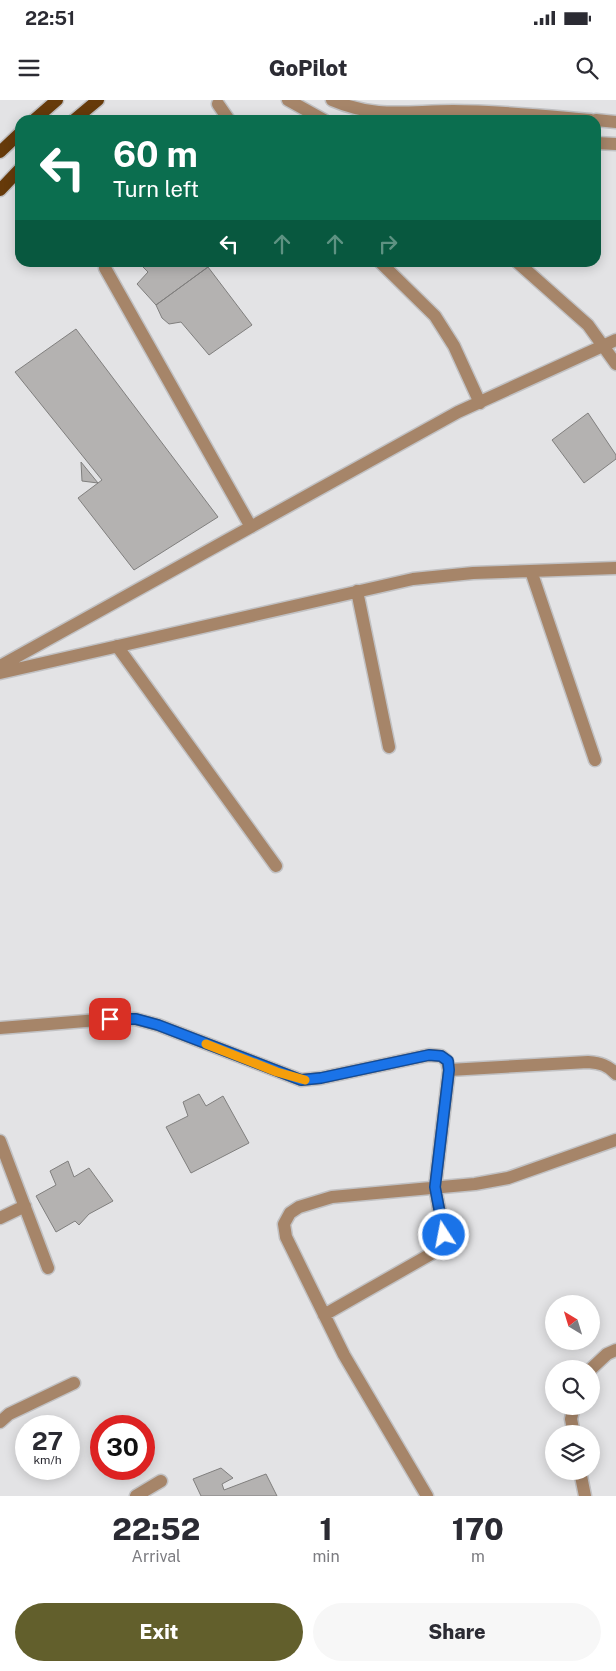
<!DOCTYPE html>
<style>
body{margin:0;font-family:"Public Sans",sans-serif;background:#f7f7f7;color:#2b2b33;height:100vh;display:flex;flex-direction:column;font-size:19px;white-space:nowrap}
*{box-sizing:border-box;margin:0}
p{font-size:16px;color:#7c7c81}
.icon{flex:none;width:28px;height:28px;fill:none;stroke:currentColor;stroke-width:2;stroke-linecap:round;stroke-linejoin:round}
.map{position:relative;height:1396px;overflow:hidden}
.drawer{display:flex;flex-direction:column;background:#fff;flex:1}
.drawer>*{flex:none}
.top-card{position:absolute;left:15px;top:15px;width:586px;height:152px;border-radius:15px;box-shadow:0 2px 12px #0003;background:#0b6e4f;color:#fff;overflow:hidden}
.needle{width:32px;rotate:322deg}
.controls{position:absolute;left:545px;top:1195px;display:grid;gap:10px}
.controls a{display:grid;place-items:center;width:55px;height:55px;border-radius:50%;background:#fff;box-shadow:0 2px 12px #0003;font-size:25px}
.speed{position:absolute;left:15px;top:1315px;display:flex;gap:10px;font-size:25px;font-weight:700;text-align:center}
.speed>*{display:grid;place-content:center;width:65px;height:65px;border-radius:50%;background:#fff;box-shadow:0 2px 12px #0003;line-height:1}
.speed small{font-size:12px;font-weight:400}
.speed .limit{border:8px solid #d22;background:#fff;color:#111}
.pin{position:absolute;display:grid;place-items:center;width:42px;height:42px;color:#fff;margin:-21px;border-radius:10px;box-shadow:0 2px 8px #0006}
.me{position:absolute;width:55px;margin:-28px;rotate:349deg;stroke-linejoin:round;filter:drop-shadow(0 0 4px #0008)}
.turn{display:flex;align-items:center;gap:18px;height:105px;padding:0 15px;font-size:22px}
.turn .icon{width:65px;height:65px;stroke-width:2.5}
.turn b{display:block;font-size:35px;line-height:42px}
.lanes{display:flex;align-items:center;height:48px;padding:0 15px;background:#0003;justify-content:center;gap:25px;direction:ltr}
.lanes .off{opacity:.35}
.eta{display:flex;justify-content:space-evenly;align-items:center;height:85px;text-align:center}
.eta b{font-size:30px;font-weight:800;line-height:35px}
.primary-button{display:flex;gap:10px;margin-top:auto;padding:10px 15px}
.primary-button a{flex:1;height:58px;border-radius:30px;background:#625f2c;color:#fff;font-size:20px;font-weight:800;line-height:58px;text-align:center}
.primary-button a+a{background:#f7f7f7;color:#2b2b33}
.status{display:flex;justify-content:space-between;align-items:center;height:35px;padding:0 25px;background:#fff;direction:ltr}
.status svg{height:14px;fill:currentColor}
header{display:flex;justify-content:space-between;align-items:center;height:65px;padding:0 15px;background:#fff;font-size:22px;font-weight:800}
.map>svg:first-child{display:block}
.building{fill:#b4b2b1;stroke:#807f7e}
.lines{fill:none;stroke-linecap:round;stroke-linejoin:round}
.minor-casing{stroke:#c1c1c3;stroke-width:15}
.major-casing{stroke:#c1c1c3;stroke-width:15}
.minor{stroke:#a68569;stroke-width:12}
.major{stroke:#663a0a;stroke-width:12}
.route-casing{stroke:#114b97;stroke-width:12}
.route{stroke:#1a73e8;stroke-width:9}
.slow{stroke:#f59e0b;stroke-width:9}
</style>
<div class="status"><b>22:51</b><svg viewBox="0 0 49 12"><path d="M0 12V9h3v3zM5 12V6h3v6zM10 12V3h3v9zM15 12V0h3v12zM26 1h20v11H26zM47 4h2v5h-2z"/></svg></div>
<header><svg class="icon" aria-label="menu" viewBox="0 0 24 24"><path d="M4 6h16M4 12h16M4 18h16"/></svg>GoPilot<svg class="icon" aria-label="search" viewBox="0 0 24 24"><circle cx="10" cy="10" r="6"/><path d="M15 15l6 6"/></svg></header>
<div class="map">
<svg width="616" height="1396" viewBox="0 0 616 1396">
<rect width="100%" height="100%" fill="#e3e3e5"/>
<!-- building -->
<path class="building" d="M149,162H204L208,167L156,205L137,184L148,172L143,167Z
M208,167L252,225L209,255L181,222L169,224L162,218L156,205Z
M76,229L218,417L134,470L78,398L102,380L15,272Z
M588,313L616,355V359L584,383L552,340Z
M81,362L98,383L82,381Z
M199,994L206,1006L223,996L249,1043L191,1073L166,1027L188,1016L183,1002Z
M68,1061L74,1077L89,1068L113,1101L89,1114L79,1125L75,1121L56,1132L36,1096L56,1085L50,1071Z
M221,1368L233,1378L222,1384L224,1390L266,1374L277,1396H201L193,1379Z"/>
<g class="lines">
<!-- minor casing -->
<g class="minor-casing">
<path id="minor" d="M288,0L324,20
M332,0C376,19 408,11 453,11C499,11 545,16 591,20
M218,4L229,20
M596,20L616,22
M596,43L616,44
M380,162L435,216L454,246L480,303
M517,162L588,225L616,264
M105,168L251,427
M531,471L595,660
M357,491L389,647
M117,546L276,766
M0,566L458,312L616,240
M0,573L413,479L473,473L616,468
M0,928L110,919H135L158,925L301,980L321,978L429,955L441,956L447,961L449,970L435,1087L444,1135L440,1145L431,1154L324,1215
M449,970L588,962C600,963 608,965 616,974
M0,1041L48,1168
M0,1118L25,1106
M591,1269L607,1254L616,1250
M574,1306L571,1319L574,1334
M0,1322L9,1314L74,1283
M580,1371L585,1396
M136,1396L161,1381
M427,1396L344,1255L286,1137L284,1124L290,1113L299,1107L332,1097L475,1084L508,1078L616,1040"/>
</g>
<!-- major casing -->
<g class="major-casing">
<path id="major" d="M34,20L57,0
M74,20L98,0
M0,52L20,33
M0,90L20,69"/>
</g>
<!-- minor -->
<use href="#minor" class="minor"/>
<!-- major -->
<use href="#major" class="major"/>
</g>
<g class="lines">
<!-- route casing -->
<g class="route-casing">
<path id="route" d="M110,919H136L158,925L301,980L321,978L429,955L441,956L448,961L449,970L435,1087L444,1135"/>
</g>
<!-- route -->
<use href="#route" class="route"/>
<!-- slow -->
<path class="slow" d="M206,944L277,972L305,980"/>
</g>
</svg>
<div class="controls">
<a><svg class="needle" viewBox="-14 -14 28 28"><path d="M0-13l5 13h-10z" fill="#e53935"/><path d="M0 13l5-13h-10z" fill="#7c7c81"/></svg></a>
<a><svg class="icon" aria-label="search" viewBox="0 0 24 24"><circle cx="10" cy="10" r="6"/><path d="M15 15l6 6"/></svg></a>
<a><svg class="icon" aria-label="layers" viewBox="0 0 24 24"><path d="M12 4l9 5-9 5-9-5zM3 14l9 5 9-5"/></svg></a>
</div>
<div class="speed"><div>27<small>km/h</small></div><div class="limit">30</div></div>
<div class="pin" style="left:110px;top:919px;background:#d93025"><svg class="icon" aria-label="arrive" viewBox="0 0 24 24"><path d="M6 21V4h12l-3 4 3 4H6"/></svg></div>
<svg class="me" style="left:444px;top:1135px" viewBox="-20 -20 40 40"><circle r="17" fill="#1a73e8" stroke="#fff" stroke-width="3"/><path d="M0-11L8 9 0 5-8 9z" fill="#fff"/></svg>
<div class="top-card">
<div class="turn"><svg class="icon" aria-label="left" viewBox="0 0 24 24"><path d="M17 20v-9H6M10 6l-5 5 5 5"/></svg><div><b>60 m</b>Turn left</div></div>
<div class="lanes"><svg class="icon" aria-label="left" viewBox="0 0 24 24"><path d="M17 20v-9H6M10 6l-5 5 5 5"/></svg><svg class="icon off" aria-label="ahead" viewBox="0 0 24 24"><path d="M12 20V5M6 11l6-6 6 6"/></svg><svg class="icon off" aria-label="ahead" viewBox="0 0 24 24"><path d="M12 20V5M6 11l6-6 6 6"/></svg><svg class="icon off" aria-label="right" viewBox="0 0 24 24"><path d="M7 20v-9h11M14 6l5 5-5 5"/></svg></div>
</div>
</div>
<section class="drawer">
<div class="eta">
<div><b>22:52</b><p>Arrival</p></div>
<div><b>1</b><p>min</p></div>
<div><b>170</b><p>m</p></div>
</div>
<div class="primary-button"><a>Exit</a><a>Share</a></div>
</section>
